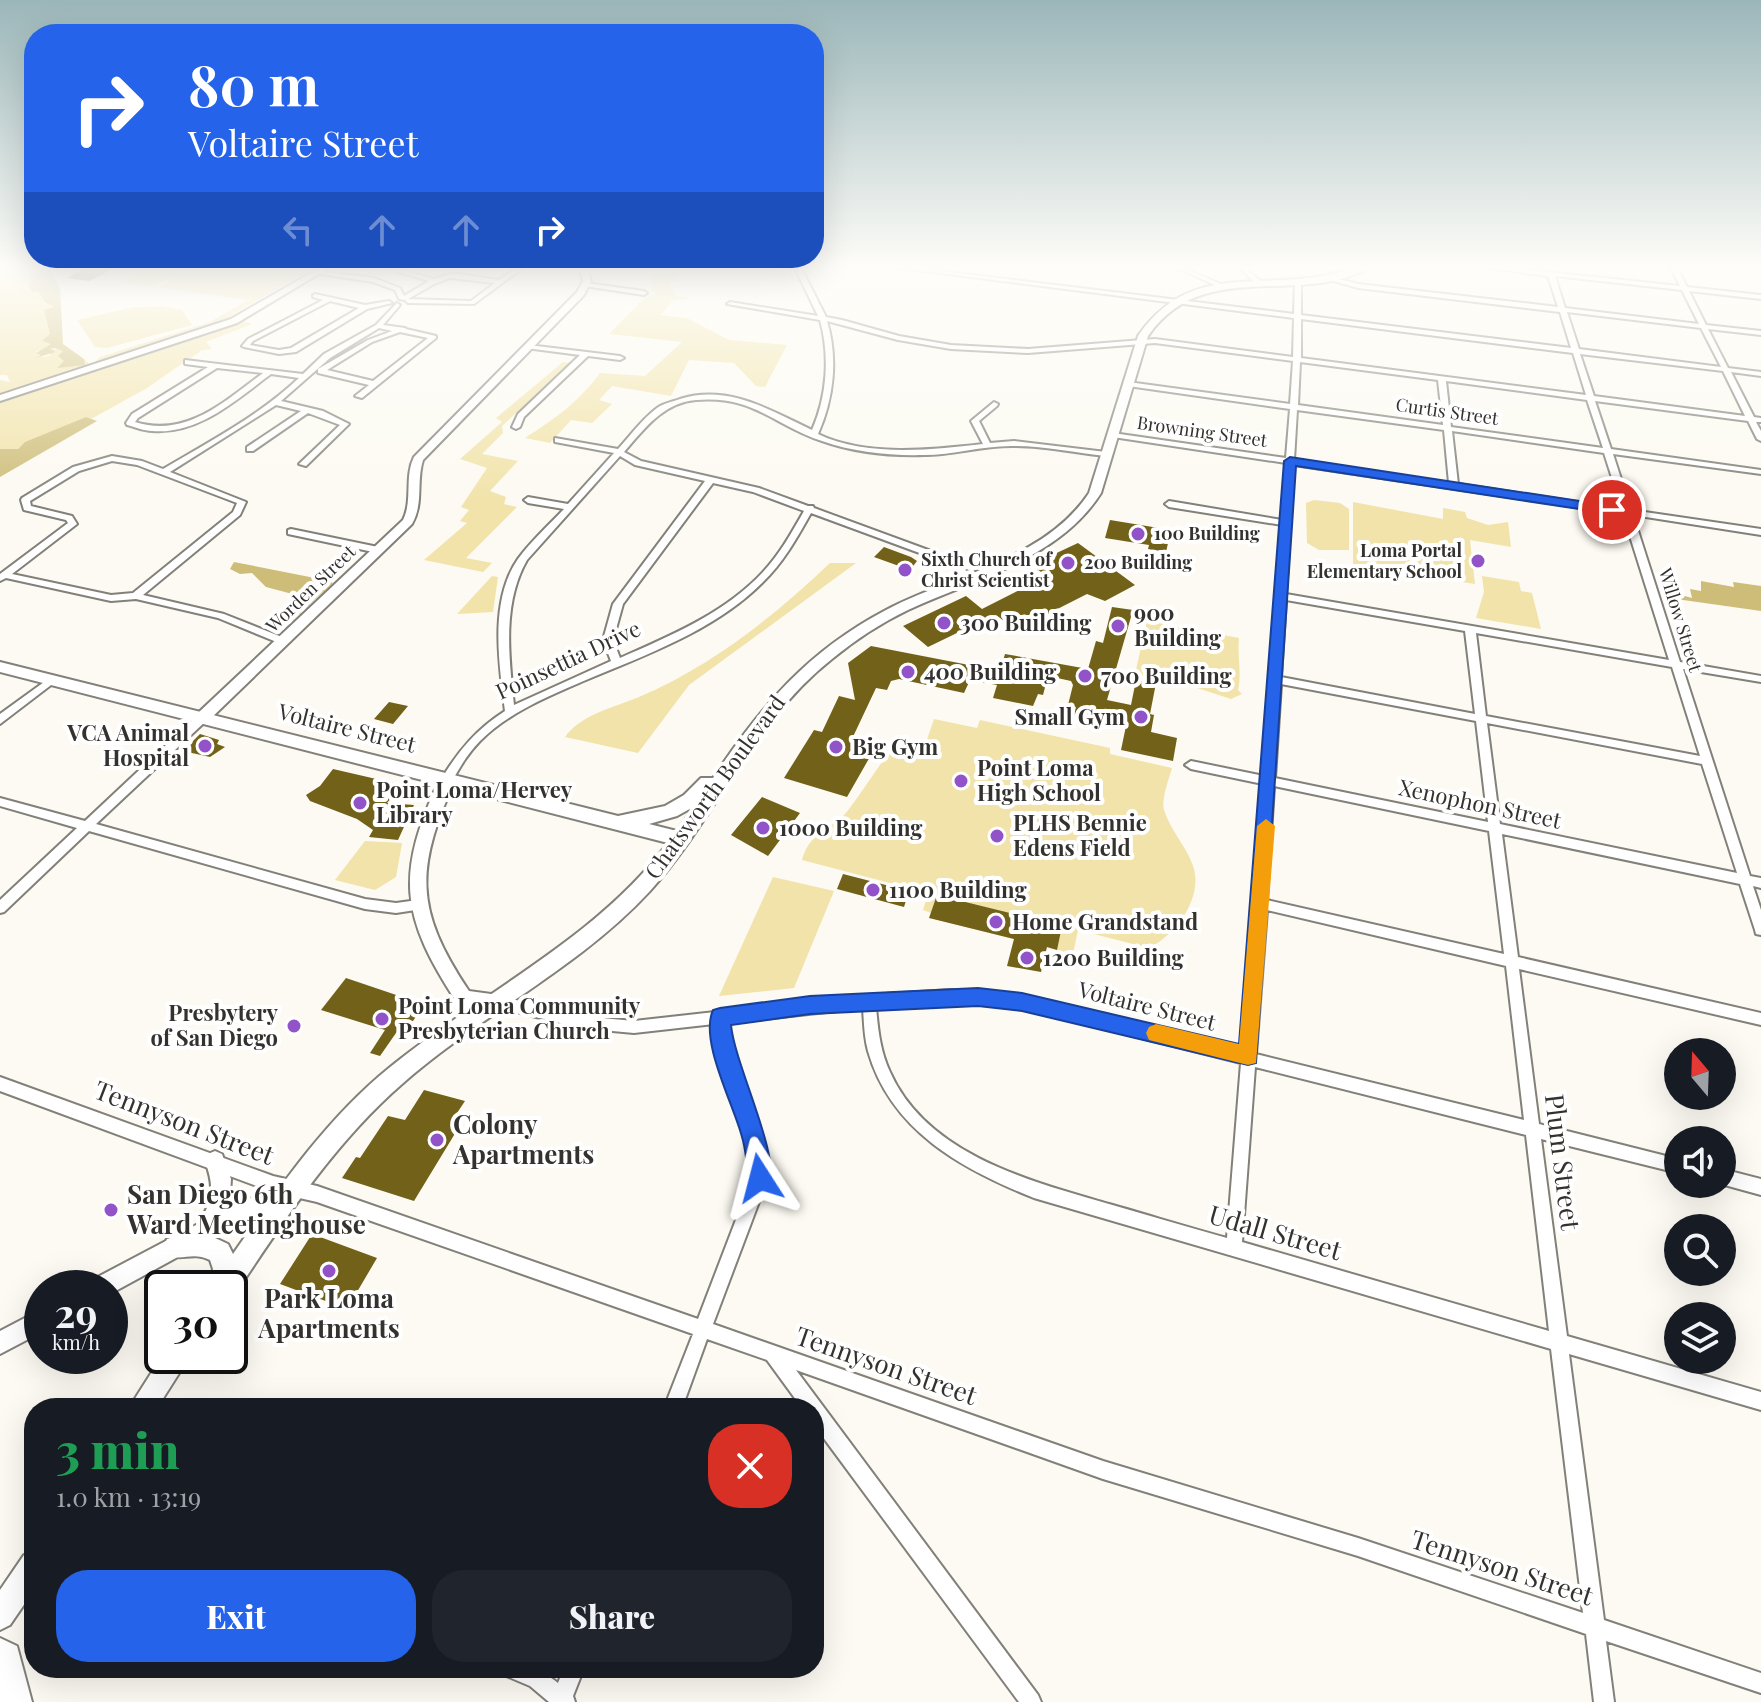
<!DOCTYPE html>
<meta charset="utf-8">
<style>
body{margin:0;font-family:"Playfair Display",serif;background:#20242c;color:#f1f3f6;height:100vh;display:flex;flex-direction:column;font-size:30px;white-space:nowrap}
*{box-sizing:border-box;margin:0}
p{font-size:26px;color:#9ea1a6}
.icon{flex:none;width:44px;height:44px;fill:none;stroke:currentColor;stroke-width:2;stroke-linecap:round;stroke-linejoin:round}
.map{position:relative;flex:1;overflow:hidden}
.panel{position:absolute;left:24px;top:1398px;width:800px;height:280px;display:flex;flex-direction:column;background:#171b24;border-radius:32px;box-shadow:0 8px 32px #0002}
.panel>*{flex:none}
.top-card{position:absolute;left:24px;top:24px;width:800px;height:244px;border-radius:32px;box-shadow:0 8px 32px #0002;background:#2563eb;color:#fff;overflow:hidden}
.needle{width:52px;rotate:341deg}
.fabs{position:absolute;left:1664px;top:1038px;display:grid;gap:16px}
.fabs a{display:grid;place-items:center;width:72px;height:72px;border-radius:50%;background:#171b24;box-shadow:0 8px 32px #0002;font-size:40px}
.speed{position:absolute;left:24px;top:1270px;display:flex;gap:16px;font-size:40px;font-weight:700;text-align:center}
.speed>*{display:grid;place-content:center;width:104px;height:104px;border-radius:50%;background:#171b24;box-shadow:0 8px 32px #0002;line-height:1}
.speed small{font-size:20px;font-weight:400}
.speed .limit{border:4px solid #111;border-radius:12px;background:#fff;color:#111}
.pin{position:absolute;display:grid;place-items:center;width:68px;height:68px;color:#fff;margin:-34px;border:4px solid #fff;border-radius:50%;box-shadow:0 2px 8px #0007}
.me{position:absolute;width:88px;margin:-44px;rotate:351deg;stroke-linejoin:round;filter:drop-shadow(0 0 6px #0008)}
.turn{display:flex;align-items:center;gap:28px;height:168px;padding:0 32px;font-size:36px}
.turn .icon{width:104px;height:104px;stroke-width:2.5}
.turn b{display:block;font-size:56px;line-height:68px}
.lanes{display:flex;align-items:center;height:76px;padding:0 32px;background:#0003;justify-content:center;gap:40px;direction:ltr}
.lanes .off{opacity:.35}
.round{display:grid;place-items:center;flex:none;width:84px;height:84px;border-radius:32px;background:#20242c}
.summary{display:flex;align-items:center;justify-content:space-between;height:136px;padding:0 32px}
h1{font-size:48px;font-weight:800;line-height:60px;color:#1e9e55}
.cta{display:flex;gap:16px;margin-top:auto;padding:16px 32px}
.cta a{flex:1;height:92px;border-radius:32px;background:#2563eb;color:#fff;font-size:32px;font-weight:800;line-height:92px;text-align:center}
.cta a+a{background:#20242c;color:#f1f3f6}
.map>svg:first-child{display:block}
.green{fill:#f1e3a9}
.forest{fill:#cebd78}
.building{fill:#716119}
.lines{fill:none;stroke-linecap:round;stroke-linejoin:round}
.minor-casing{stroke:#828079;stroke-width:4}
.tertiary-casing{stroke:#828079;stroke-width:4}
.secondary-casing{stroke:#828079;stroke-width:4}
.primary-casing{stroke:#828079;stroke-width:4}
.minor{fill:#fff;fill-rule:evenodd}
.tertiary{fill:#fff;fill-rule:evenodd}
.secondary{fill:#fff;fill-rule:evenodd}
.primary{fill:#fff;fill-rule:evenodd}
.route{fill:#2563eb;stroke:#184099;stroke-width:2}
.slow{fill:#f59e0b}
.poi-dot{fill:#9253c8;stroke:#fff;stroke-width:3}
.labels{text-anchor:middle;stroke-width:8;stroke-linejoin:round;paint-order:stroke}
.far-street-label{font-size:18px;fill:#33322f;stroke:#fff}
.far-poi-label{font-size:18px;font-weight:bold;fill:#33322f;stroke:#fff;text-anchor:start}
.poi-label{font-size:22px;font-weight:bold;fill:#33322f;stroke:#fff;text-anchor:start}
.street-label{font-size:22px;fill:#33322f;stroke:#fff}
.near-street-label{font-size:26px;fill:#33322f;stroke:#fff}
.near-poi-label{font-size:26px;font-weight:bold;fill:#33322f;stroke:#fff;text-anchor:start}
</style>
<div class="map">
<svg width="1761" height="1702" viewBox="0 0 1761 1702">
<rect width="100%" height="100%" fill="#fcfaf2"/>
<!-- green -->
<path class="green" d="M0,266L43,268L38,291L55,307L50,334L43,341L53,344L36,352L44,357L50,356V349H61L69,365H85L84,359L89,364L0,393V380L10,382L7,375H0Z
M155,266H193L153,287L122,283Z
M197,266H293L283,272L290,273L302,266H316L227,318L95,362L100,357L210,322L255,296L246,300L158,287Z
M658,266H689L669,285L677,296L691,298L672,301L661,315L687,318L729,340L787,345L765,387L756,386L734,363L689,360L671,396L612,386L599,400L612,404L592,423L571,420L550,443L525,438C553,420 579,402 600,373L645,376L682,342L609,334L644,298L656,294L650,288Z
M162,306L182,310L192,325L107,348L95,347L77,320L134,307Z
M244,321L252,324L206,342L212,349L202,350L147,388L91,419L86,417L26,442L18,449H0V401Z
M563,362L571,363L502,426L503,433L482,454L518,461L490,491L506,497L504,504L517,507L466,558L492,563L483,572L424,560L467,523L460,521L469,510L461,507L487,468L460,459L502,422L496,418Z
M1314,500L1340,503L1349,509V550H1319L1307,543L1306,503Z
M1353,502L1443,519V508L1465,512L1467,518L1488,525L1508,522L1511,547L1470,540L1475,584L1353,565Z
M830,563H856L689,685L638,753L565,737C580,715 615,707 639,697C712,666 773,617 830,563Z
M492,576L498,577L493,612L457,614Z
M1482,576L1519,582L1521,591L1532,593L1541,629L1476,618L1484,592Z
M1147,621L1239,638C1237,656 1242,673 1238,690L1242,694L1231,699L1185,684L1135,674Z
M934,719L977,728L980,720L1110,748V754L1172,768C1169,779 1161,799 1164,810C1170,830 1187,847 1193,866C1204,897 1176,935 1149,948L1078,930L1073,954L930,918L931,913L923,910L928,893L802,860C808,838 822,831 838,821C847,816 878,766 888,754L902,759L907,755L921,757Z
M365,841L402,843L396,877L375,890L335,880Z
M773,877L834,891L794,988L719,996Z"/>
<!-- forest -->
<path class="forest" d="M25,266H48L60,288L63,344L84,359L85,365L57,368L64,361L58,356L63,351L55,348L50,349L56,352L35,358L41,355L36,353L51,344L42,341L50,334L44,310L54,307L45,302L38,291L32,292L28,283L31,281L29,276L41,268Z
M86,417L97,421L0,477V449H18L25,442Z
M234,562L325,580L333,583L292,621L271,627L300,596L266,587L252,573L240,574L230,569Z
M1701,581L1734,587L1733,582L1761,586V611L1669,598L1670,592L1692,598L1690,589L1701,591Z"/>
<!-- building -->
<path class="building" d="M88,266H119L89,281L67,278Z
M1110,520L1171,530L1166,552L1148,549L1149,545L1105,538Z
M1078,543L1135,585L1105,601L1087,594L1016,630L996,615L988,618L928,647L903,626L966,596L982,609L1047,576L1031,565Z
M884,547L911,557L917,561L910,570L874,557Z
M1112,607L1133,610L1107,700L1131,705L1136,680L1156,683L1150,714L1154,715L1151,732L1177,738L1173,761L1121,750L1126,726L1074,715L1076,707L1068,705L1073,685L1071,681L1048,676L1043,695L1038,694L1033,706L993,698L997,685L970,680L964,693L899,679L891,681L887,690L876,688L851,741L875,748L847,797L784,778L814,730L822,732L839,696L855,700L848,663L871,646L1000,671L1005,654L1088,669L1096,641L1103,643Z
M389,702L408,706L393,724L374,719Z
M200,734L219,740L217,744L225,747L210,757L183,751Z
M333,769L398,784V790L387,803L414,805L398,840L369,837L373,830L357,819L310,801L306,795L320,786Z
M762,797L800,813L768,856L731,835Z
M843,874L909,891L904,907L837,889Z
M937,895L1062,926L1057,950L1047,947L1041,972L1007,966L1014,939L929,918Z
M346,978L417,1002L415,1007L421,1009L407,1030L400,1028L396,1033L380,1056L370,1053L385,1030L321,1010Z
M424,1090L465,1101L453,1119L462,1122L414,1201L342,1178L356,1157L360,1158L388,1116L405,1120Z
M312,1234L377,1258L347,1309L280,1284Z"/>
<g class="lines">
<!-- minor casing -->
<g class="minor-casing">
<path id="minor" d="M379,266H387L434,279L450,274H459L499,280L519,266H525L474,304L408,303L405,300L399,299L395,290L373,282L314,273L317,271L374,278L400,288L404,296L429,281ZM450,278L495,283L471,301L408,299L434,284Z
M794,266H800L826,317L842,320L899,336L951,345L1028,349L1155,339L1293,357L1294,318L885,266H899L1294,314L1295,281L1298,279L1301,281V315L1571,348L1560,312L1358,288L1324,278L1327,276L1358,284L1558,307L1548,276L1476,266H1492L1680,286L1670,266H1676L1687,287L1761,295V299L1689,291L1706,325L1761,331V335L1708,329L1728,368L1761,372V376L1731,372L1754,417L1761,418V422H1756L1761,431V441L1757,439L1748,421L1595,401L1611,449L1761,470V474L1613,454L1631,510L1761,529V535L1633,515L1680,662L1761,676V682L1683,669L1750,876L1761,878V888L1753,886L1761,910V935L1756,934L1755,930L1740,884L1502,834L1518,957L1761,1013V1025L1519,969L1539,1124L1678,1159V1173L1541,1139L1567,1336L1761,1392V1410L1569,1354L1604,1620L1761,1673V1693L1606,1641L1614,1702H1594L1586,1634L1358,1556L1103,1479L796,1370L1038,1695L1041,1702H1019L814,1425V1408H802L767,1360L707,1339L682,1408H664L693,1334L317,1202L273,1192L0,1091V1077L273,1176L317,1186L698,1319L752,1178C749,1122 717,1079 714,1024L634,1033L580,1028L500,1008L495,1006L493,1002L495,998L500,996L580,1016L634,1021L869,995L951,990L1022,996L1242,1051L1263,784L1191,769L1185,765L1191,761L1264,776L1282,525L1169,507L1165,504L1169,501L1282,520L1286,463L1113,437L1109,435L1113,433L1286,458L1290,409L1128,386L1124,384L1128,382L1290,404L1293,361L1155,343L1028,353L951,349L898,340L827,321C838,358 834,398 818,434C865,457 932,450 983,444L971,421L994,402L998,404L997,406L979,421L990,443L1014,441L1106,452L1110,454L1106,456C1076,453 1045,446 1015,446C985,445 954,455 924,455C890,456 853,452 822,441C773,425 754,395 696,400C663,403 645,428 624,452L641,461L759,488L808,506H813L814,508L950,558L974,577L972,579H966L944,562L811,513C797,538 783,563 762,583C715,630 646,655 586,680C549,696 509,712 480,741C468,753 460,767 452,781H444L442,778C459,750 477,729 505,711C499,663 489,601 518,559C531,541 549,525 564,509L528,503L524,500L528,497L568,504L614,453L555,442V438L618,449C630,436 642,419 657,408C664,403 672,402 680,399C728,384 770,410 812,430C827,396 830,356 820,320L727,304L730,302L818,316ZM1555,276L1682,290L1699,324L1565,308ZM1567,312L1701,328L1721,367L1579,349ZM1301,319L1573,353L1586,395L1301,358ZM1580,354L1723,371L1745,416L1594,396ZM1300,362L1438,380L1443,425L1298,405ZM1446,381L1587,400L1603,448L1451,427ZM1297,410L1444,430L1449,483L1294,460ZM1452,431L1604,453L1622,509L1458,484ZM620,456L635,465L705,481L613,604L603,640L611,661L514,705C509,658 502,603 527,560ZM1294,465L1623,514L1669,660L1286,594ZM713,483L753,492L804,511C792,532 780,554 763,572C725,613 670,636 620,658L613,640L623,604ZM1286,600L1465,631L1475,714L1281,677ZM1476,633L1672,667L1700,756L1486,716ZM1281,684L1476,721L1488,822L1275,778ZM1487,723L1702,764L1737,873L1500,824ZM1274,786L1489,831L1504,954L1267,900ZM1267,910L1506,966L1524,1120L1256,1054ZM951,1002L1022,1008L1241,1063L1227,1238C1187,1227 1148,1215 1109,1204C1030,1181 927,1155 890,1072C880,1051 878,1029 876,1007ZM863,1008C864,1022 864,1037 868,1051C891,1131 962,1169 1034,1198L1551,1349L1583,1613L1358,1538L1103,1461L713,1324L768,1178C763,1122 731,1078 727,1023ZM1255,1067L1526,1135L1549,1331L1242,1242Z
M1172,266H1179L1225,286L1220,287Z
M1237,266H1243L1260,281L1255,282Z
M586,283L644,291L647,293L644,295L584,286L583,285Z
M315,294L365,305L389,301L392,303L367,309L296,352L279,354L244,347L242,346L248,339L323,300L313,297V295ZM330,301L359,308L291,348L279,350L250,345L253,341Z
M397,303L400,305L383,325L405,328L406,329L436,336V338L362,398L355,396L369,385L318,373V369L368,340L392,331L379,328L330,358L281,401L323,411L349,424L306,466L299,464L340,425L308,413L253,451H247V447L301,411L276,405L170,472L246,502L240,515L143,595L224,614L287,639V643H279L218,618L136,599L111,601L6,578L0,581V574L68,523L66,520L24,510L21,500L22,498L73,467L112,456L142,461L163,469C209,442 260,415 299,378L271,374C236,400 198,435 152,431C144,431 135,427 127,425L126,423L132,414L208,367L185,364V360L303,374L324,354L376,325ZM400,332L428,338L373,381L327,370L372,342ZM217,368L263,373C224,402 186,438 135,422L138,418ZM112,461L137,465L237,503L233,512L133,593L111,595L12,574L77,524L72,516L31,506L30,501L79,471Z
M528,345L620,356L624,358L620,360L588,356L524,417L520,427L516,429L512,427L518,414L580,355L526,348V346Z
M291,529L378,547L383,550L378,553L288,534V530Z
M51,677L56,680L55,682L0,724V714Z
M203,713L208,717L207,720L96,824L365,899L396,903L418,900L422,901L424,905L422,909L396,913L365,909L89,831L4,912L0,913V900L77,828L0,806V798L85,821L199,714Z
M1722,1169L1761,1179V1195L1721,1184Z
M501,1668C529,1668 535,1665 558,1683L564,1668H584L573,1696L575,1702H549L530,1686L504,1675Z"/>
</g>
<!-- tertiary casing -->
<g class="tertiary-casing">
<path id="tertiary" d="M323,266H332L237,323L0,401V395L231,319Z
M579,266H587L591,281L584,295L423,460C416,482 424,503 412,524L208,721H198L196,717L198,713L403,520C413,500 404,477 414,457L577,292L583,281Z
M448,772L456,778C416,867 413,908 469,991L506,996L509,1002L506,1008L500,1010L458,1004C399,915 396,874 440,778Z
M215,1151L222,1154L231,1179L229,1208L291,1180L298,1183L301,1190L298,1197L229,1229L110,1294V1288H89L92,1280L198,1224C213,1201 215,1188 205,1161L208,1154Z
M42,1309V1332L0,1354V1331Z"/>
</g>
<!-- secondary casing -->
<g class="secondary-casing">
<path id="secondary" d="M1358,266H1372C1301,309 1204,255 1148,336L1101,493C1059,559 975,579 908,610C881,623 855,640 832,659C753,721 716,818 650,891C578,969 480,1015 402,1084C333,1144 283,1222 233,1297L230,1298V1288H208L213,1269L210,1260C191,1251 183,1262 167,1255L163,1247L167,1239L198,1230L228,1244L233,1254C279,1188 326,1119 389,1068C482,992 595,940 668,843L0,672V662L618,816L665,806L684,795L701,778H713C761,706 808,651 886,610C952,575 1045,560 1089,493L1138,336C1186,267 1245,287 1317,277C1331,275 1345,270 1358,266ZM695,806L677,831L649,824L677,816Z
M162,1356H190L157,1408H129Z
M34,1551V1590L10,1625L0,1630V1590L24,1555Z"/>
</g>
<!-- primary casing -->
<g class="primary-casing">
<path id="primary" d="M0,1638L17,1646L32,1702H0Z"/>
</g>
<!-- minor -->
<use href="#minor" class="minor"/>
<!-- tertiary -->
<use href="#tertiary" class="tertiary"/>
<!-- secondary -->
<use href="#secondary" class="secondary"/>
<!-- primary -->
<use href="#primary" class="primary"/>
</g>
<!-- sky -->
<linearGradient id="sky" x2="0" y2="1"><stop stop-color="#9bb6b9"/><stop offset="0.53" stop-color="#fefdf9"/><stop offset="1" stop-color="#fefdf9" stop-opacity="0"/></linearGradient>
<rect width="1761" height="504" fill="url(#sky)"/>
<!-- route -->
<path class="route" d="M1290,457L1612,506L1618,510L1612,514L1296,466L1256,1063L1248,1065L1022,1011L978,1006L810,1014L731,1025C735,1066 781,1156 769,1186L760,1190L752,1186C746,1170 747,1153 742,1137C734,1105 699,1041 713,1010L720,1008L810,996L978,988L1022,993L1239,1044L1284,461Z"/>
<!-- slow -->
<path class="slow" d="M1266,819L1275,826L1256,1063L1248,1065L1149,1040L1146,1033L1149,1027L1156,1024L1239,1044L1257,826Z"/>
<!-- markers -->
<g class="poi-dot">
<circle cx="1138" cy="534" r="8"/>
<circle cx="1478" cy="561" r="8"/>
<circle cx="1068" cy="563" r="8"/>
<circle cx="905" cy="570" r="8"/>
<circle cx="944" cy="623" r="8"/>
<circle cx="1118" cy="626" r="8"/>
<circle cx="908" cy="672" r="8"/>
<circle cx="1085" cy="676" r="8"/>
<circle cx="1141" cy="717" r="8"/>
<circle cx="205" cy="746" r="8"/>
<circle cx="836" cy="747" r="8"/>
<circle cx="961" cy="781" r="8"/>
<circle cx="360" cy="803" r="8"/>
<circle cx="763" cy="828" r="8"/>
<circle cx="997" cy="836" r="8"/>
<circle cx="873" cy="890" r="8"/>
<circle cx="996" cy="922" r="8"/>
<circle cx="1027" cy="958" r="8"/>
<circle cx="382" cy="1019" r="8"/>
<circle cx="294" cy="1026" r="8"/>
<circle cx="437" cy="1140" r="8"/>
<circle cx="111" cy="1210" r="8"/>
<circle cx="329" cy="1271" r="8"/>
</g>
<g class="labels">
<!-- far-street labels -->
<g class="far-street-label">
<text transform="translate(1447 412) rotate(8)" y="6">Curtis Street</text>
<text transform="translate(1202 432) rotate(8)" y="6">Browning Street</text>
<text transform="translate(311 589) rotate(-44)" y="6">Worden Street</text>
<text transform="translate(1680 620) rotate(73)" y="6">Willow Street</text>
</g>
<!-- far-poi labels -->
<g class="far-poi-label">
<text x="1154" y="540">100 Building</text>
<text x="1462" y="557" text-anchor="end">Loma Portal<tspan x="1462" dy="21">Elementary School</tspan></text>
<text x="921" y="566">Sixth Church of<tspan x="921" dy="21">Christ Scientist</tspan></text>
<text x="1084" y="569">200 Building</text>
</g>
<!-- poi labels -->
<g class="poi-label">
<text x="1134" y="621">900<tspan x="1134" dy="25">Building</tspan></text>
<text x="960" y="631">300 Building</text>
<text x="924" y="680">400 Building</text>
<text x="1101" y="684">700 Building</text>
<text x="1125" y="725" text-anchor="end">Small Gym</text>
<text x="189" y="741" text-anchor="end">VCA Animal<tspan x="189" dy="25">Hospital</tspan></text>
<text x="852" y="755">Big Gym</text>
<text x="977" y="776">Point Loma<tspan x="977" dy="25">High School</tspan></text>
<text x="376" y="798">Point Loma/Hervey<tspan x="376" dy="25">Library</tspan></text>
<text x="1013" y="831">PLHS Bennie<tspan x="1013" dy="25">Edens Field</tspan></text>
<text x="779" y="836">1000 Building</text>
<text x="889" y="898">1100 Building</text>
<text x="1012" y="930">Home Grandstand</text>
<text x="1043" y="966">1200 Building</text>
<text x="398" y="1014">Point Loma Community<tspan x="398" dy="25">Presbyterian Church</tspan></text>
<text x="278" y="1021" text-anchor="end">Presbytery<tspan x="278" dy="25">of San Diego</tspan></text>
</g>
<!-- street labels -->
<g class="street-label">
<text transform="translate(568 660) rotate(-25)" y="8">Poinsettia Drive</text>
<text transform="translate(347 728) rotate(14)" y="8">Voltaire Street</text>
<text transform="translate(715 787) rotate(-54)" y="8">Chatsworth Boulevard</text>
<text transform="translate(1480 804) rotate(12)" y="8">Xenophon Street</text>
<text transform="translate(1147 1006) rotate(14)" y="8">Voltaire Street</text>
</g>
<!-- near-street labels -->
<g class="near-street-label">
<text transform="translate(184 1123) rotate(21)" y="9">Tennyson Street</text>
<text transform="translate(1562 1162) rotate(83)" y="9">Plum Street</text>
<text transform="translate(1275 1233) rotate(16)" y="9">Udall Street</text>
<text transform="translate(886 1366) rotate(19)" y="9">Tennyson Street</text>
<text transform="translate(1502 1568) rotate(18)" y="9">Tennyson Street</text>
</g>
<!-- near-poi labels -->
<g class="near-poi-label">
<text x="453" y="1134">Colony<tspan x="453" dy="30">Apartments</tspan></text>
<text x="127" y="1204">San Diego 6th<tspan x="127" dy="30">Ward Meetinghouse</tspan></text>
<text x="329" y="1308" text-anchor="middle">Park Loma<tspan x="329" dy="30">Apartments</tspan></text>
</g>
</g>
</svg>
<div class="fabs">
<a><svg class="needle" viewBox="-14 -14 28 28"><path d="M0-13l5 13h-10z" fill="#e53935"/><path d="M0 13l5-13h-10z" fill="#9ea1a6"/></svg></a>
<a><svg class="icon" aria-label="sound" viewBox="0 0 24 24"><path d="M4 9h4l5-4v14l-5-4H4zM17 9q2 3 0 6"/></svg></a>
<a><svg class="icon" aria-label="search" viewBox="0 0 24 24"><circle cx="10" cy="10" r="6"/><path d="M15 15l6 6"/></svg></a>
<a><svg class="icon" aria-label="layers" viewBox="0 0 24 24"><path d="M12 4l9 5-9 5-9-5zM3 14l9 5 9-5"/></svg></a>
</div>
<div class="speed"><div>29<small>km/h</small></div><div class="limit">30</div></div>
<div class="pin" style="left:1612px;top:510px;background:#d93025"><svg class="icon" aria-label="arrive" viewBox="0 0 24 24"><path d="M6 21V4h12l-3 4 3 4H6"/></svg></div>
<svg class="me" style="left:760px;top:1178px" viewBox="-20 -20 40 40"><path d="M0-17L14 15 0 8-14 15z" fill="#2563eb" stroke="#fff" stroke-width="4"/></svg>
<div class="top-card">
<div class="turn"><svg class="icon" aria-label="right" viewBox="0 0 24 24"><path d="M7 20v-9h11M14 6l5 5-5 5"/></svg><div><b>80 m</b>Voltaire Street</div></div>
<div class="lanes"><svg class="icon off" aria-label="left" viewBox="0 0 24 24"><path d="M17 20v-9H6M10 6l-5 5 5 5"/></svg><svg class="icon off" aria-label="ahead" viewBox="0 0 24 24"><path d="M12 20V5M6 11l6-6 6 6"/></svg><svg class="icon off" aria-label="ahead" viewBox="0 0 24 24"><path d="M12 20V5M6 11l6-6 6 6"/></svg><svg class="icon" aria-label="right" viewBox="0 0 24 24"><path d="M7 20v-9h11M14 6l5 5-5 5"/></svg></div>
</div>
<section class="panel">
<div class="summary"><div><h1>3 min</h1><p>1.0 km · 13:19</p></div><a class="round" style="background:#d93025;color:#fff"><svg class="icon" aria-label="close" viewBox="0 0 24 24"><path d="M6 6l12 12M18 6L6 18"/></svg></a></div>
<div class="cta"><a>Exit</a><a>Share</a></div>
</section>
</div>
